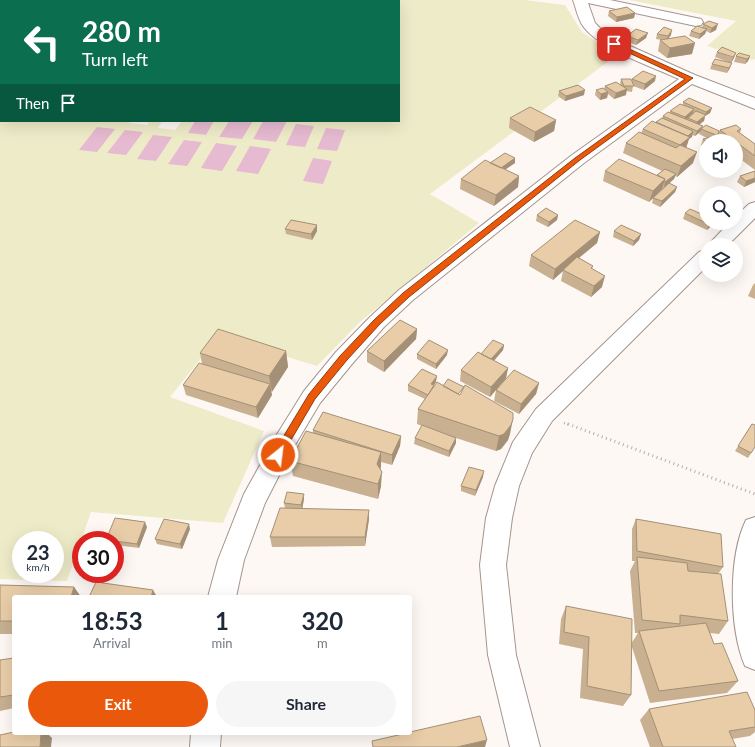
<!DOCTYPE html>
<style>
body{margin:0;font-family:Lato,sans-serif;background:#f6f6f7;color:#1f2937;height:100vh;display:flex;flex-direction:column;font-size:15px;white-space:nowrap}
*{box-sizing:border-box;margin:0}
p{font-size:13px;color:#747a83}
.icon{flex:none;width:22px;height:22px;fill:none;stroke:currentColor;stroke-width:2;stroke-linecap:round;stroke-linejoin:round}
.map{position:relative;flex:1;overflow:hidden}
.details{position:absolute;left:12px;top:595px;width:400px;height:140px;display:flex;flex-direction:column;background:#fff;border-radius:4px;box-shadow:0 4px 16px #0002}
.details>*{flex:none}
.hud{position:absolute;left:0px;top:0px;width:400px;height:122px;box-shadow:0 4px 16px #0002;background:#0b6e4f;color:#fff;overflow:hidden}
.controls{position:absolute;left:699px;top:134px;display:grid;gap:8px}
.controls a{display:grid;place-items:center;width:44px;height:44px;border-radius:50%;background:#fff;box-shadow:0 4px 16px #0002;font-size:20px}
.speed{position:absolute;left:12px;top:531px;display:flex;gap:8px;font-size:20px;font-weight:700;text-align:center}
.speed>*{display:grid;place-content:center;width:52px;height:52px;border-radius:50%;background:#fff;box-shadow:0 4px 16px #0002;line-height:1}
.speed small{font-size:10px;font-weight:400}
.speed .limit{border:6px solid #d22;background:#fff;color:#111}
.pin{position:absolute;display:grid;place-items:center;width:34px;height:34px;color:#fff;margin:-17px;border-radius:8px;box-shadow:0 2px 6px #0006}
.me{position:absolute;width:44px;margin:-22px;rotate:29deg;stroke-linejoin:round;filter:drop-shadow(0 0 3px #0008)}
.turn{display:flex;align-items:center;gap:14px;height:84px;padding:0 16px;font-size:18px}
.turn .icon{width:52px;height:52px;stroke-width:2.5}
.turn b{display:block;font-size:28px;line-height:34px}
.then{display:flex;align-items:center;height:38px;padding:0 16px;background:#0003;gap:8px;font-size:15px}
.eta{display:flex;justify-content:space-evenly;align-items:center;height:68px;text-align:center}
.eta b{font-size:24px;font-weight:700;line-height:28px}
.button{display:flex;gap:8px;margin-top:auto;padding:8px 16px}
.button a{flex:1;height:46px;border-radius:24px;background:#ea580c;color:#fff;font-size:16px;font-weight:700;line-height:46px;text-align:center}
.button a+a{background:#f6f6f7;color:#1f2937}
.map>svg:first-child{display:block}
.green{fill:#eeebc8;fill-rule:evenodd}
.water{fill:#e6bad0}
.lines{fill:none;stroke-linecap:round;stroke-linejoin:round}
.street-casing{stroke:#a4958e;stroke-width:2}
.path-far1{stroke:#b5afad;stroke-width:2.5;stroke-dasharray:1 2.5;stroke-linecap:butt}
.path{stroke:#b5afad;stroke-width:3;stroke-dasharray:1 3.5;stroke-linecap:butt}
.street{fill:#fff;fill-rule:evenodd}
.wall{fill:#c8b091}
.shaded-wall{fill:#a39076}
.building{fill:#e9cda9;stroke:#a39076}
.route{fill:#ea580c;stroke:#983908}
</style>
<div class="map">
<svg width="755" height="747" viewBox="0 0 755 747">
<rect width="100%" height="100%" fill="#fef8f5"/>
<!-- green -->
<path class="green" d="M0,0H525L565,5L582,32L617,55L430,194L479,223L360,322L317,366L219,336L170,397L264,431L223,523L91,512L67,581L0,579ZM1,1H399V121H287L275,142L253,139L263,121H253L242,139L219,137L229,121H214L206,135L188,133L195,121H182L175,130L158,128L162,121H150L147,125L129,123L131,121H1ZM171,137L156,161L137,158ZM184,140L202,142L168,164ZM21,540H55V574H21Z
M629,0H755V59L752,60L707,46L736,21Z"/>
<!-- water -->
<path class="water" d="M195,121H214L206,135L188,133Z
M229,121H253L242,139L219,137Z
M263,121H287L276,142L253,139Z
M296,124L314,126L305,147L286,145Z
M97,127L115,129L97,152L79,150Z
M326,128L345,130L337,151L317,149Z
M125,130L143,132L126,155L107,153Z
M153,135L172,137L156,161L137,159Z
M184,140L202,142L187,166L168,164Z
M216,143L237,146L222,171L201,168Z
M250,146L271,149L258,174L236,171Z
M313,158L332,161L323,184L303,181Z"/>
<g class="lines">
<!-- street casing -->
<g class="street-casing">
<path id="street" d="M573,0H610L701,19L703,22L701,25L696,26L588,3L595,23L601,29L619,41L695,75L755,98V109L692,84L584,163L413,300L384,327L352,364L320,403L292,450L265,503L244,560L236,597H208L218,560L244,494L276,436L304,391L336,352L370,317L399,290L572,155L679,79C653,67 599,49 583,26C578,19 576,8 573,0Z
M755,202V218L728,245H708L729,223H736V216L749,204Z
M706,250V267L552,421L532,453L519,486L512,518L506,565L516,655L540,747H510L488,655L480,565L486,518L495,486L513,442L536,409L699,252Z
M755,517V670L745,666C729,628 728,557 746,520Z
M191,733H221L220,747H190Z"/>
</g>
<!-- path-far1 -->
<path class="path-far1" d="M564,423L570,425"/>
<!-- path -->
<path class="path" d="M568,424L755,494"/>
<!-- street -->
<use href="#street" class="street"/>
</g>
<!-- wall -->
<path class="wall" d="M609,11L635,13L634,18L616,22L608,16Z
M703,24L716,30L710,33L706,31L705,34L699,39L689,36L691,31L702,28Z
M657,34L671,35L668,39L692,54L667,58L658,51L660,40H662L656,39Z
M627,36L646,38L636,45L625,41Z
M717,52L734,58L731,63L715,57Z
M736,56H750L748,61L745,64L734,62Z
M712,64L730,68L727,73L710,69Z
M621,79L632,81V79L655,81L644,90L633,86L632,92L626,91V95L614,99L608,94L607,98L600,100L595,95L596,90L604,89L605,86L620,85Z
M559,91L584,95L565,101L558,96Z
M683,102L712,108L710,113L705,116L704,121L699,124L703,126L702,129L719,131L720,130L741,129L740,133L755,144V170L736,156V141H706V148L701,145L703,139L707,138L699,134L700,132L695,136L692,135V137L689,139L686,148L693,163L677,177L675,176L674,179L669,183L677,187L675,192L660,207L652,203L653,198L649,202L603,181L605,171L657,175L662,171L623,153L626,143L641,133L643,129L656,122L662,118L663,116L683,105Z
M510,118L556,120L554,131L534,142L509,128Z
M490,163H515L505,170L519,176L518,187L494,206L460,189L461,179Z
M755,171V182L744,187L737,182L740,176Z
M685,213L706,223H713L712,225L707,230L683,219Z
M537,215H558L557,220L548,227L536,221Z
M317,225V231L312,240L286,234L285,229Z
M614,231L641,234L639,240L633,246L613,237Z
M600,232L597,243L579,258L593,266L592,269L602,287L591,297L561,281L563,271L553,280L529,266L531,255Z
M755,283V299L748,296L753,285Z
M417,329L416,339L384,372L367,362V351Z
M504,345L503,350L494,361L508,368L506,378L490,397L460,381L461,370L481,354Z
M286,351L288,367L271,392L272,395L258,418L186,395L183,385L202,364L200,353Z
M417,354L447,355L436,369L417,359Z
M436,382L434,385L510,434L508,440L501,449L496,451L456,438V443L449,457L414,444L415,438L422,426L417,424L418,409L425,399L408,391V385Z
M539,383L536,394L519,414L494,401L496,390Z
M752,424L755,447L748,458L735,451Z
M313,430L401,436L400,446L392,465L381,462V467L380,469L381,486L378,499L293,476L290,461L313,433Z
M483,477L475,496L461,491V486Z
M304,499L302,509L369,519L365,546L272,547L270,537L290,508H285L284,503Z
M636,519L723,567L718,574L728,621L719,634L710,633L714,644L738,681L727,693L650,703L631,644V695L623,706L580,698L583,649L559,644L561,619L566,606L631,644L638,633H635L630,571L635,561H632V529Z
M147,527L139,548L115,545V540Z
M190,529L182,549L157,544L155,539Z
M0,585L74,587L81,597H14V634H0Z
M14,658V708L0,711V660Z
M649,709L755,710V732L750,736L732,739L736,747H650L640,720Z"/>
<!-- shaded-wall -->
<path class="shaded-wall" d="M635,13L634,18L616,22L617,17Z
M718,24L716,30L710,33L712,28Z
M707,29L705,34L699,39L700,34Z
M672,30L671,35L666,41L668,36Z
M648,33L646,38L636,45L638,40Z
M695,43L692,54L667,58L670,48Z
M736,53L734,58L731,63L733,57Z
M750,56L748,61L745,64L747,59Z
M732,63L730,68L727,73L729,68Z
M656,76L655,81L644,90L645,84Z
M627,89L626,95L614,99L616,93Z
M585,90L584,95L565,101L566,96Z
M608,92L607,98L600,100L601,94Z
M712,108L710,113L705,116L704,121L696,127L697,122L705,116L706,112Z
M694,109L692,115L688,118L683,123L685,117Z
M556,120L554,131L534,142L535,132Z
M703,126L700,132L695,136L697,131Z
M693,131L692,137L689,139L686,148L677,155L680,145L687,136Z
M697,152L693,163L677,177L681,166Z
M515,158V163L498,174L499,169Z
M676,174L674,179L664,188L665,182Z
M519,176L518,187L494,206L496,195Z
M755,178V182L744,187L746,181Z
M665,179L662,189L649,202L653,191Z
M677,187L675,192L660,207L662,201Z
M558,215L557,220L548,227L549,222Z
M711,223H713L712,225L707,230L709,224Z
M317,225V231L312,240L311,234Z
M600,232L597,243L564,270H563V271L553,280L555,269Z
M641,234L639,240L633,246L634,241Z
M605,276L602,287L591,297L594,286Z
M417,329L416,339L384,372V361Z
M504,345L503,350L490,365V360Z
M448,350L447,355L436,369V364Z
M286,351L288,367L272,392L269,376Z
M508,368L506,378L490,397L491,387Z
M437,376L436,382L430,389L431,384Z
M539,383L536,394L519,414L521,404Z
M270,384L272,395L258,418L256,407Z
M513,419L510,434L508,440L501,449L496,451L499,436Z
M401,436L400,446L392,465V455Z
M456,438V443L449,457V451Z
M381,452V467L377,479V464Z
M484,471L483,477L475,496L476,490Z
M382,472L381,486L378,499V484Z
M304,494V499L302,510L301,505Z
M369,510V519L365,546V537Z
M145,522L147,527L139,548L137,544Z
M189,524L190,529L182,549L180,544Z
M74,587L81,597H71Z
M153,590L157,597H151Z
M41,733H47L52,738L51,747H40Z
M487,740L485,747H457Z"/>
<!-- building -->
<path class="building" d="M627,7L635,13L617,17L609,11Z
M709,21L718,24L712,28L703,24Z
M697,26L707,29L700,34L691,31Z
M664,27L672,30L668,36L657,34Z
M636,29L648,33L638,40L627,36Z
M685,36L695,43L670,48L660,40Z
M722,47L736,53L733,57L717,52Z
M739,53L750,56L747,59L736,56Z
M715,59L732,63L729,68L712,64Z
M643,71L656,76L645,84L632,79Z
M621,79H631L634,86H624Z
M616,82L627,89L616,93L605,86Z
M578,85L585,90L566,96L559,91Z
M603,88L608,92L601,94L596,90Z
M689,98L712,108L706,112L683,102Z
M680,104L694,109L685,117L670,111Z
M530,107L556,120L535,132L510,118Z
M696,111L706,115L697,122L688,118Z
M668,112L703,126L697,131L663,116Z
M662,118L693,131L688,136L656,122Z
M652,121L690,137L680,145L643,129Z
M706,125L719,131L718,134L716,135L701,129Z
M736,125L741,129L737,131L755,144V156L736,142V141H735L720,130Z
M639,132L676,148L680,145L697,152L681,166L626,143Z
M714,136L722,141H706L703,139Z
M505,153L515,158L501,168L490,163Z
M619,159L665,179L653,191L605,171Z
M485,160L519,176L496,195L461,179Z
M665,169L676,174L665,182H664L665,179L657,175Z
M755,171V178L746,181L740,176Z
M669,183L677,187L662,201L653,198Z
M546,208L558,215L549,222L537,215Z
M690,209L706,216V223L685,213Z
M291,220L317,225L311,234L285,229Z
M575,220L600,232L555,269L531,255Z
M621,225L641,234L634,241L614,231Z
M577,257L593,266L591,268L605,276L594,286L563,270Z
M400,320L417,329L384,361L367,351Z
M218,329L286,351L269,376L200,353Z
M429,340L448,350L436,364L417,354Z
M493,340L504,345L491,359L481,354Z
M478,352L508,368L491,387L461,370Z
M199,363L270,384L256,407L183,385Z
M422,369L437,376L431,384L434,385L428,395L408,385Z
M514,370L539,383L521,404L496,390Z
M448,379L464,387L458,394L443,386Z
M437,382L460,395L465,385L513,413V419L511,425L504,434L499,436L418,409Z
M323,412L401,436L392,455L313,430Z
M752,424L755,425V447L751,453L738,446Z
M422,425L456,438L449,451L415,438Z
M306,431L381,452L377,464L382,472L378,484L290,461Z
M469,467L484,471L476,490L461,486Z
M287,492L304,494L301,505L284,503Z
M280,508L369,510L365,537H270Z
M115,518L145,522L137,544L115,541V540H106Z
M164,519L189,524L180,544L155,539Z
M636,519L721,534L723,567L637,551Z
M637,557L687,563L688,571L721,574L728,621L680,615V624L642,620Z
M96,582L153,590L151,597H89Z
M0,585L74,587L71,597H14V621H0Z
M566,606L632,619L631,695L587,686L589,637L564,632Z
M706,623L714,644L722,643L738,681L659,691L639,631Z
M14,658V695L0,697V660Z
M747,692L755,710V727L729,731L736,747H663L649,709Z
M480,716L487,740L457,747H373L372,741L407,733H410V732Z
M14,732V733H41L40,747H0V735Z"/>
<!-- route -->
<path class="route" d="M614,42L693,78L580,160L409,297L380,324L347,360L315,399L281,457H274L273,455L274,452L309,394L340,356L374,320L403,293L575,158L685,79L612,45V44Z"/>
</svg>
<div class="controls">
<a><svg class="icon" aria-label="sound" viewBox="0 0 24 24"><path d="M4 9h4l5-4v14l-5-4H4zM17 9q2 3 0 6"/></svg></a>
<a><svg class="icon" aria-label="search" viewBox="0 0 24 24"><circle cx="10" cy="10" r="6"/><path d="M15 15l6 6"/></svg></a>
<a><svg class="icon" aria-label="layers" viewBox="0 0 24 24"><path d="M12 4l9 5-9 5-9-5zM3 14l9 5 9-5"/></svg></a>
</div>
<div class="speed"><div>23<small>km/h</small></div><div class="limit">30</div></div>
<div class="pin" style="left:614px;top:44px;background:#d93025"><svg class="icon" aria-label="arrive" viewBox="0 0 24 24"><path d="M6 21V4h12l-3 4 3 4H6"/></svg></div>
<svg class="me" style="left:278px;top:455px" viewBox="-20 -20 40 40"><circle r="17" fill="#ea580c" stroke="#fff" stroke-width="3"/><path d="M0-11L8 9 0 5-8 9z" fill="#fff"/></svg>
<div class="hud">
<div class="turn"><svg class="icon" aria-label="left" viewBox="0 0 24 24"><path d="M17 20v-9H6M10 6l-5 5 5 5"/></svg><div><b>280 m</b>Turn left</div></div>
<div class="then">Then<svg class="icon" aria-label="arrive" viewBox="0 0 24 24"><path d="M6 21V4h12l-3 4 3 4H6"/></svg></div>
</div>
<section class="details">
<div class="eta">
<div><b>18:53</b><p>Arrival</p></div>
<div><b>1</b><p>min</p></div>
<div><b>320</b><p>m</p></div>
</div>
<div class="button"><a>Exit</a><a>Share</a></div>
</section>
</div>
